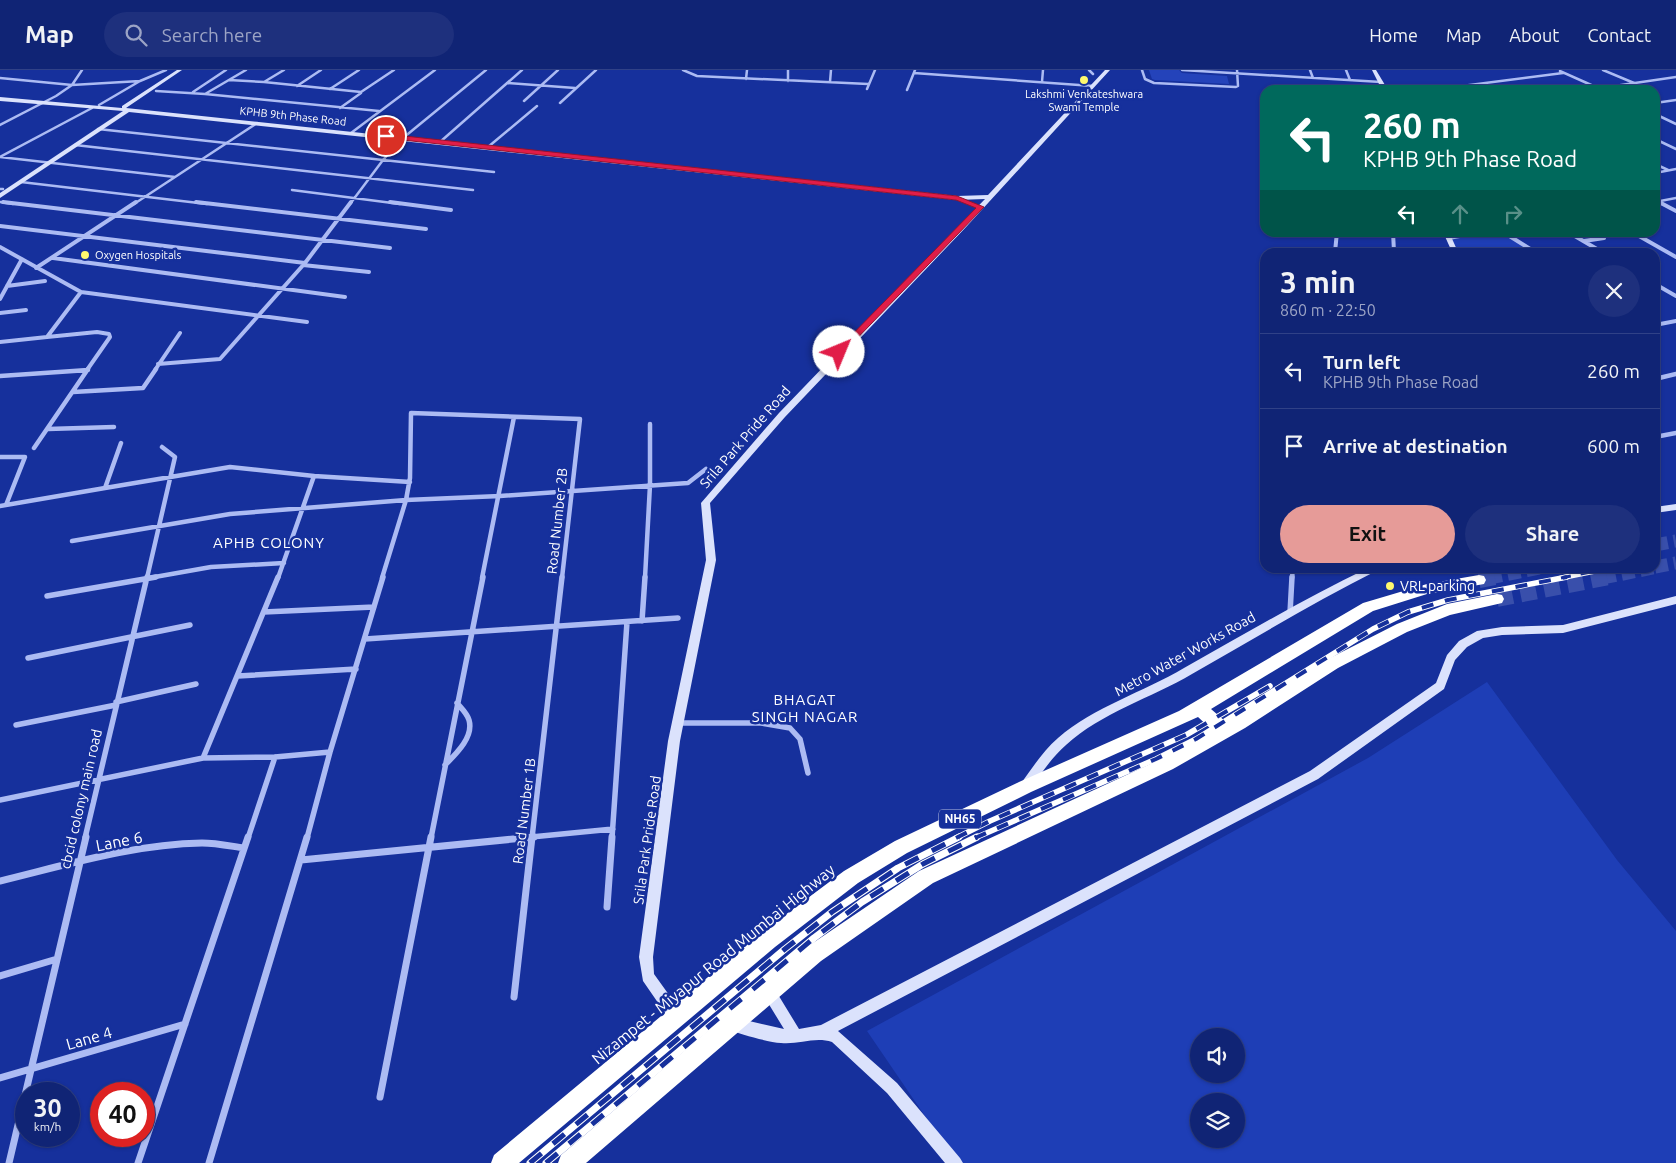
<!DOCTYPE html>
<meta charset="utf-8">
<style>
body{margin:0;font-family:Ubuntu,sans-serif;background:#1e307d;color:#f1f3f6;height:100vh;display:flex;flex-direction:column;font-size:19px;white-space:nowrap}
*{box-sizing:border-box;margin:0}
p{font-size:16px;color:#9ca4c5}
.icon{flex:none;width:28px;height:28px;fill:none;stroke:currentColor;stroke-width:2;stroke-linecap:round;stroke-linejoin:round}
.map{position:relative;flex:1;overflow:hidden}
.panel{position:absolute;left:1260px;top:178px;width:400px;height:325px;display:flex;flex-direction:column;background:#102475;border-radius:15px;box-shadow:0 1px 4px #0004,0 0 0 1px #304187}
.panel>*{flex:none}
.guide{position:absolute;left:1260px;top:15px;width:400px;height:152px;border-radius:15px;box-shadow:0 1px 4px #0004,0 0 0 1px #304187;background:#00695c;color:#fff;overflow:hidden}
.buttons{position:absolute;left:1190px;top:958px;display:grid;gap:10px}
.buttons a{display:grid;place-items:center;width:55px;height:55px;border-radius:50%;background:#102475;box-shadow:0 1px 4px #0004,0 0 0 1px #304187;font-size:25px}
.speed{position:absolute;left:15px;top:1012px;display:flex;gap:10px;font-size:25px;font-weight:700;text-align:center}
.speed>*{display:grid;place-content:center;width:65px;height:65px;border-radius:50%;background:#102475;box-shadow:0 1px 4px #0004,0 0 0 1px #304187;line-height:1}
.speed small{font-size:12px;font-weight:400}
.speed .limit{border:8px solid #d22;background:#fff;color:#111}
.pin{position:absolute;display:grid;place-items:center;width:42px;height:42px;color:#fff;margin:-21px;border:2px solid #fff;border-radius:50%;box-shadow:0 1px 5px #0007}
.me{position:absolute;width:55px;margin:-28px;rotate:45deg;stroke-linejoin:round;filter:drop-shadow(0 0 4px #0008)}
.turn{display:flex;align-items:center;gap:18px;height:105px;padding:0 20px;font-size:22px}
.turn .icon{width:65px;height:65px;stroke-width:2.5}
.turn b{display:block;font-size:35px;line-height:42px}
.lanes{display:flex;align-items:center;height:48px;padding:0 20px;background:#0003;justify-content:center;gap:25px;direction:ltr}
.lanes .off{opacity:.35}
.round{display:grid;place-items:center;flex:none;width:52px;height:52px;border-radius:26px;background:#1e307d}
.overview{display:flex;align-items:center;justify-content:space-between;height:85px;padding:0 20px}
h1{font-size:30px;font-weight:700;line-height:38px}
.action{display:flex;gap:10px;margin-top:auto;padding:10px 20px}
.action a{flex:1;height:58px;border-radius:30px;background:#e69b98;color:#111;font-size:20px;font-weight:700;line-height:58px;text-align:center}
.action a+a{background:#1e307d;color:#f1f3f6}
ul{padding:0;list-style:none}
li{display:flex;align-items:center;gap:15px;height:75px;padding:0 20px;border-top:1px solid #304187}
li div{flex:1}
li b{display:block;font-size:19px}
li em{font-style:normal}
header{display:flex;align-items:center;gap:30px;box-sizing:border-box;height:70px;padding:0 25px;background:#102475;border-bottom:1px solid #304187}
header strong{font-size:24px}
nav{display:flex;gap:28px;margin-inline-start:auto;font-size:18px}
.search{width:350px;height:45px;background:#1e307d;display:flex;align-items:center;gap:12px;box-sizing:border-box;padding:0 18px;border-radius:28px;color:#9ca4c5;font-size:19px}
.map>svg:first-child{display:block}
.green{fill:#1e3eb6;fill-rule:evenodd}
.building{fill:#2443ba}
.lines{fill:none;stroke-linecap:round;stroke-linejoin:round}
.highway-tunnel-far1{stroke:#394fab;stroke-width:13;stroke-dasharray:13 6;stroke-linecap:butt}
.highway-tunnel{stroke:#394fab;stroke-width:16;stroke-dasharray:16 8;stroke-linecap:butt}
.street-far4{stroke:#acbbf3;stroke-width:2.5}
.street-far3{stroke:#acbbf3;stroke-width:4}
.street-far2{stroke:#acbbf3;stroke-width:4.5}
.street-far1{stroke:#acbbf3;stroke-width:5.5}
.street{stroke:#acbbf3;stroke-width:7}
.secondary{fill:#dbe2fc;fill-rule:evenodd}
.highway{fill:#fff;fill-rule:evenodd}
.rail-far2-casing{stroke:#fff;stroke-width:5}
.rail-far1-casing{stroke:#fff;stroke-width:5.5}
.rail-casing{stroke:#fff;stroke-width:7}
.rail-far2{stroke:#16309c;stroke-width:3;stroke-dasharray:10;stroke-linecap:butt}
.rail-far1{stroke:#16309c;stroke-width:4;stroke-dasharray:12;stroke-linecap:butt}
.rail{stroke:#16309c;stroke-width:5;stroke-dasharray:15;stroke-linecap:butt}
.route{fill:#e11d48;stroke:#92132f}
.poi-dot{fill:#fff86e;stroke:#16309c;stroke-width:2}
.labels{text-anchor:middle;stroke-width:5;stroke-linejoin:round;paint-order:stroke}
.far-poi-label{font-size:11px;fill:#fff;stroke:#16309c}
.far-street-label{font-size:11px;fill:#fff;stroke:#16309c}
.shield{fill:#16309c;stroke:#b9c1e1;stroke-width:1}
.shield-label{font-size:12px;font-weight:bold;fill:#fff}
.street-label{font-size:14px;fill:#fff;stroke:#16309c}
.poi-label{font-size:14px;fill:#fff;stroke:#16309c;text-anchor:start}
.neighbourhood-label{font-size:15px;letter-spacing:1px;fill:#fff;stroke:#16309c}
.near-street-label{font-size:16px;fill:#fff;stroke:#16309c}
</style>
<header>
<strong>Map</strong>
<div class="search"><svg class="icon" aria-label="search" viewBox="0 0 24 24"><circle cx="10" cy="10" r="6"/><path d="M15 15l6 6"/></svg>Search here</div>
<nav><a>Home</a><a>Map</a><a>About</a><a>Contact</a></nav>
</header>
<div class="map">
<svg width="1676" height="1093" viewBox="0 0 1676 1093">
<rect width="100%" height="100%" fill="#16309c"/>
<!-- green -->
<path class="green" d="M1503,163L1535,182H1457L1450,169Z
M1487,612L1617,790L1676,861V1093H957L867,961L1368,688ZM1199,966H1236V1004H1199ZM1199,1031H1236V1069H1199Z"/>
<!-- building -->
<path class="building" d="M1149,0H1179L1182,3L1227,6L1229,14L1155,10L1152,9Z"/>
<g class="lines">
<!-- highway-tunnel-far1 -->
<path class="highway-tunnel-far1" d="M1655,475L1676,471
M1655,497L1676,493
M1489,508L1540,498
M1603,508L1653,498"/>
<!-- highway-tunnel -->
<path class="highway-tunnel" d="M1479,510L1496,507
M1497,529L1609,507"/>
<!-- street-far4 -->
<path class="street-far4" d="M683,0L697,6L868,14
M788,0V11
M1089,0L1093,4
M1142,0L1145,9L1154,13L1236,17L1238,16L1237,0
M1182,0L1381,12
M1310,0L1313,8
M1346,0L1350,10
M1603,0L1634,13
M1560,1L1598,18
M914,3L1093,16
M0,8L72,15L82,0
M746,9L747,0
M229,10L264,12L284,0
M264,12L361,22L394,0
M830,12L831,0
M1042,12L1043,0
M507,13L575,18
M297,16L321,0
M330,19L359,0
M867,19L875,0
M907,20L915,0
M1431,20L1563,3
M1587,20L1676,7
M156,21L205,24L246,0
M193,22L226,0
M205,24L379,41
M524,31L558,0
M560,33L596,0
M1655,33L1676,30
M99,35L140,11L166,0
M340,38L361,23
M1655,44L1676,54
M0,55L56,26L72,15L140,11
M98,59L494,102
M351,63L435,0
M1655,69L1676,79
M440,72L522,0
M75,75L473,120
M488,77L537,36
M0,87L175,107
M0,87L92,38
M1655,94L1668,100
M1655,103L1676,99
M21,112L207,134
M0,119H3
M292,120L400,134
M0,132L13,134
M1655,132L1676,128
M1658,132L1661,134
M134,134L257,53
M350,134L383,90L403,68L486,0"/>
<!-- street-far3 -->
<path class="street-far3" d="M3,132L390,178
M196,132L426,159
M390,132L451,140
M1659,132L1676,141
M0,156L305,193
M1393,162L1394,182
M1503,162L1535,182
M1568,162L1602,182
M1632,162L1676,187
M1449,168L1481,162
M1584,171L1604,168
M0,177L81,222
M1335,182L1337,162
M53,188L345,227
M303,195L369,202
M36,198L136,132
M1655,214L1676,226
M7,216L45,211
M0,229L22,189
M0,243L26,240
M1655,255L1676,251
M0,272L47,267
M158,294L220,289L305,193L351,132
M87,300L110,267L109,264L97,262L47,267L81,222L307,252
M155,300L180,263"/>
<!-- street-far2 -->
<path class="street-far2" d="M0,306L88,300
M1655,309L1676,304
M73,322L143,318L156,299
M48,359L114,357
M1655,367L1676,363
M121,373L105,418L230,397L314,406L278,508
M34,378L88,299
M0,387H25L6,435
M314,406L410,412
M0,436L105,418
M72,471L230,444L406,430L500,426L688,413L706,399
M147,508L175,387L162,377
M149,508L211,497L284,493
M382,508L406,430L410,408L411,343L580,349L562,508
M482,508L514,347
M645,508L650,415V354
M1292,508L1293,498"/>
<!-- street-far1 -->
<path class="street-far1" d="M47,526L156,507
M264,542L374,537
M1290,543L1292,507
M642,551L645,507
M365,569L678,548
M28,588L190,555
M238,606L356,599
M116,632L196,614
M678,653H761L790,658L800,669L808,703
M16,655L116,635
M203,688L278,507
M445,695C456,684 474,667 469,650C467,643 461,638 457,633
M0,730L203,688L275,687L330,682
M85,768L147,507
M248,768L275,687
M307,768L330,682L383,507
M431,768L483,507
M521,768L613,759
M532,768L562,507
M612,768L627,552"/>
<!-- street -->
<path class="street" d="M301,790L534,767
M0,811C66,795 134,774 202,773C216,773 230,776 244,778
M607,837L612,767
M0,906L57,889
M514,927L532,767
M0,1008L185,954
M380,1027L431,767
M9,1093L86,767
M138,1093L248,767
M209,1093L307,767"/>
<!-- secondary -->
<path class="secondary" d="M177,0H182L126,38L957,126L988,125L1105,0H1110L967,156L785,347L710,433L716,490L680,671L653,887L654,904L682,943L684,948L682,953L677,955L672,953L643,911L639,887L668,671L706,490L701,433L779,343L985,129L957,130L129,42L0,128V123L123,41L0,31V27L122,38V36Z
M1372,0H1376L1388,20H1382Z
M1443,162H1449L1458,182H1452Z
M1676,434V440L1655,443V437Z
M1368,498H1380L1378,500C1314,532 1254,569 1192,604C1151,628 1101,643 1066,675C1051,688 1041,704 1030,720L1026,721L1022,720L1020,716L1022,712C1033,697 1043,681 1058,668C1094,637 1143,622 1184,598C1245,564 1305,528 1368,498Z
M1676,526V534L1563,563L1502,565L1483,568L1467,577L1455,590L1444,619L1318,709L838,961L897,1013L960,1088L963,1093H945L887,1023L832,972C815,966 798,975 781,973C767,972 740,964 727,959L725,954L727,949L732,947L784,959L762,923L764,918L769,916L774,918L799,959L821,955L1310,701L1436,613L1447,585L1459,571L1477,561L1502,557L1563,555Z"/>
<!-- highway -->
<path class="highway" d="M1479,505L1484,506L1486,510L1484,514L1427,524L1373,541L1211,639L1226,652L1326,590L1397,554L1447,534L1497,524L1502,525L1504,529L1502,533L1450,545L1407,562L1338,598L1245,658L1173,699L933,813L821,891L586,1093H558L561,1085L807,877L919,801L1161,689L1212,660L1198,647L1031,722L907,783L858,813L775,877L519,1093H491L494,1085L761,863L844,801L895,771L1019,712L1179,641L1363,533L1427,514Z"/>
<!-- rail-far2 casing -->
<g class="rail-far2-casing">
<path id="rail-far2" d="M1561,508L1596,501"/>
</g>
<!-- rail-far1 casing -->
<g class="rail-far1-casing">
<path id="rail-far1" d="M956,768L990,751L1186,665L1270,616
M975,768L1156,689L1196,669L1373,559L1408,542L1448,530L1567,507"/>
</g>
<!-- rail casing -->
<g class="rail-casing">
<path id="rail" d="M530,1093L785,879L832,842L898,798L959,767
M546,1093L814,868L862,832L923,794L977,767"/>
</g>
<!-- rail-far2 -->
<use href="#rail-far2" class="rail-far2"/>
<!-- rail-far1 -->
<use href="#rail-far1" class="rail-far1"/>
<!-- rail -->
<use href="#rail" class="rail"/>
</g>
<!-- route -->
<path class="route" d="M386,64L957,126L984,137L842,284L839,285L835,282L836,281L976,138L956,130L384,68V65Z"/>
<!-- markers -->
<g class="poi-dot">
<circle cx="1084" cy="10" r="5"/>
<circle cx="85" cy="185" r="5"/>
<circle cx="1390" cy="516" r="5"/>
</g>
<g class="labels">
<!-- far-poi labels -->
<g class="far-poi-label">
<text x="1084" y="28">Lakshmi Venkateshwara<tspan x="1084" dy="13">Swami Temple</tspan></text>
<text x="95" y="189" text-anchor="start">Oxygen Hospitals</text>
</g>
<!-- far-street labels -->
<g class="far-street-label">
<text transform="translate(293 46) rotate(6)" y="4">KPHB 9th Phase Road</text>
</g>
<!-- shield labels -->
<rect class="shield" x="939" y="739.5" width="42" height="19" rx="4"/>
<g class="shield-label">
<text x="960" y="753">NH65</text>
</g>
<!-- street labels -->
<g class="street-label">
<text transform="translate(745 367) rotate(-49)" y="5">Srila Park Pride Road</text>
<text transform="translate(557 451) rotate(-84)" y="5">Road Number 2B</text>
<text transform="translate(1185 584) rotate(-29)" y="5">Metro Water Works Road</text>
<text transform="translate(81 729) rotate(-77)" y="5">cbcid colony main road</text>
<text transform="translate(524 741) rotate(-83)" y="5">Road Number 1B</text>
<text transform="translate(647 770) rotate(-82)" y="5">Srila Park Pride Road</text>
</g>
<!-- poi labels -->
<g class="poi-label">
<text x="1400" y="521">VRL parking</text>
</g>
<!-- neighbourhood labels -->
<g class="neighbourhood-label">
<text x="269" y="478">APHB COLONY</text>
<text x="805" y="635">BHAGAT<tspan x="805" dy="17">SINGH NAGAR</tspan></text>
</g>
<!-- near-street labels -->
<g class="near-street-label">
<text transform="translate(119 771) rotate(-11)" y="6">Lane 6</text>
<text transform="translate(713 894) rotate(-39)" y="6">Nizampet - Miyapur Road Mumbai Highway</text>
<text transform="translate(89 968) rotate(-16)" y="6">Lane 4</text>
</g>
</g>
</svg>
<div class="buttons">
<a><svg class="icon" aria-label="sound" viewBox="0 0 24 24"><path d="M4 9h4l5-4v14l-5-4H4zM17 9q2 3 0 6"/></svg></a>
<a><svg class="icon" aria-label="layers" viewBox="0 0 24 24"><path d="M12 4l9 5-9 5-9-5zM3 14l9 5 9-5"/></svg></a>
</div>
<div class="speed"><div>30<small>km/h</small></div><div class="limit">40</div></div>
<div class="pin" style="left:386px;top:66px;background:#d93025"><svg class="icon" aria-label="arrive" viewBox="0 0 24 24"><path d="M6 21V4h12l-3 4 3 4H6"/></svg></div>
<svg class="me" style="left:839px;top:282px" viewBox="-20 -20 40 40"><circle r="19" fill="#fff"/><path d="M0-13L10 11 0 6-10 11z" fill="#e11d48"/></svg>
<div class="guide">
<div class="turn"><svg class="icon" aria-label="left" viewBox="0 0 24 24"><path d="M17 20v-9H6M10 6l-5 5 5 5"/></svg><div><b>260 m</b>KPHB 9th Phase Road</div></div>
<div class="lanes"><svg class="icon" aria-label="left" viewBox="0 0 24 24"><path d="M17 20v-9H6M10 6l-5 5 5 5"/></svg><svg class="icon off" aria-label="ahead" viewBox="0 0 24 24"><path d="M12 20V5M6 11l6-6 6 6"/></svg><svg class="icon off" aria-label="right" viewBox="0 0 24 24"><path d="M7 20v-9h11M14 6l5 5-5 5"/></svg></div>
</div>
<section class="panel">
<div class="overview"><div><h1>3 min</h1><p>860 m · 22:50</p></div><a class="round"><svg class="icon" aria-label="close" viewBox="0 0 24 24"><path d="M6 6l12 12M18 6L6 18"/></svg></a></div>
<ul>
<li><svg class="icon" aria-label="left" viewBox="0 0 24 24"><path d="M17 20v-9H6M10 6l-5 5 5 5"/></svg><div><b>Turn left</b><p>KPHB 9th Phase Road</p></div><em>260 m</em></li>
<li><svg class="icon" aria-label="arrive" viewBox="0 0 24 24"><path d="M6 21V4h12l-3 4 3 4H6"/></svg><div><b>Arrive at destination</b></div><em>600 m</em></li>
</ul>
<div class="action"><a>Exit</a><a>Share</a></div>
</section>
</div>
